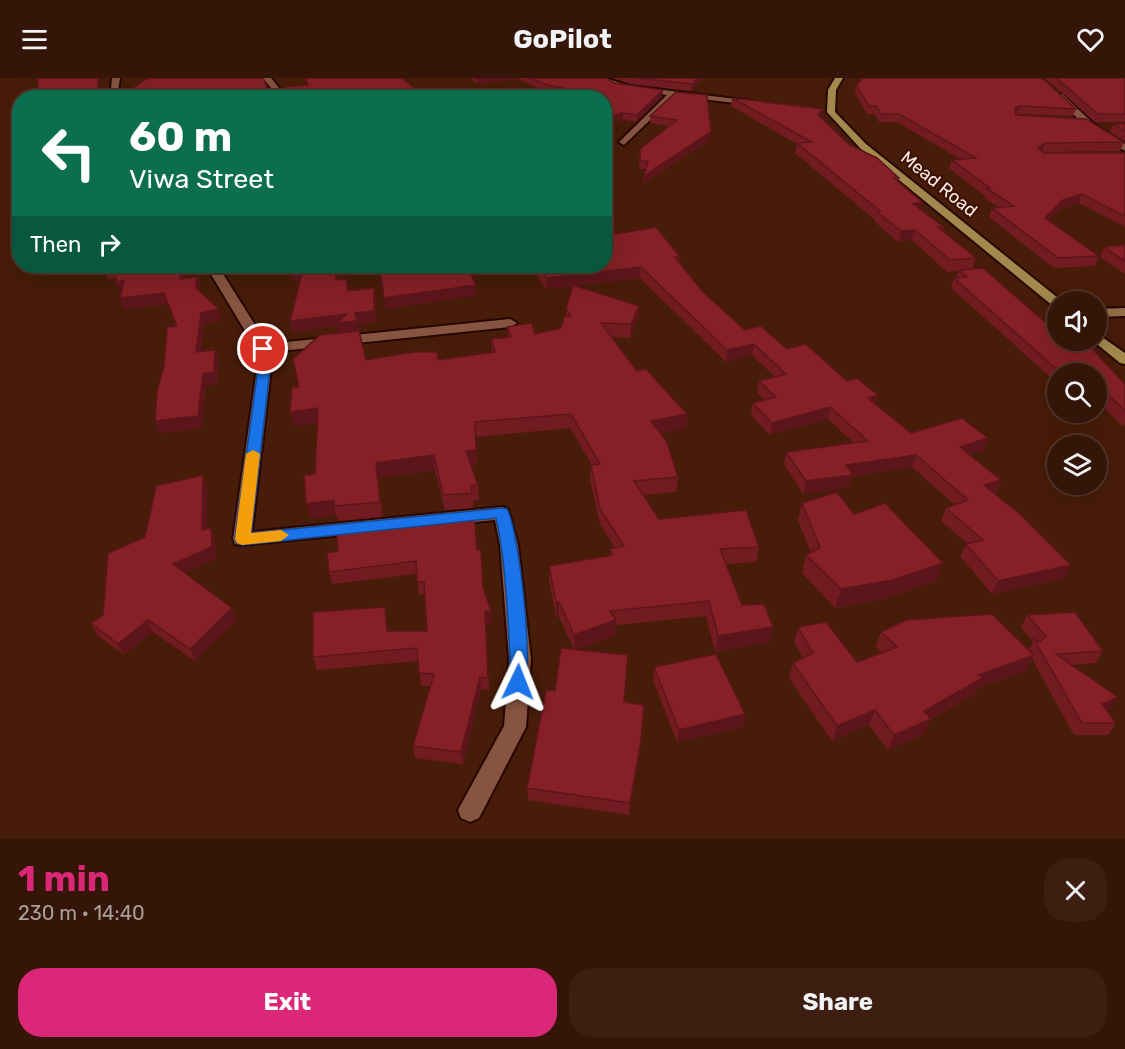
<!DOCTYPE html>
<meta charset="utf-8">
<style>
body{margin:0;font-family:Rubik,sans-serif;background:#3d1e11;color:#f1f3f6;height:100vh;display:flex;flex-direction:column;font-size:22px;white-space:nowrap}
*{box-sizing:border-box;margin:0}
p{font-size:20px;color:#aa9f9b}
.icon{flex:none;width:33px;height:33px;fill:none;stroke:currentColor;stroke-width:2;stroke-linecap:round;stroke-linejoin:round}
.map{position:relative;height:761px;overflow:hidden}
.drawer{display:flex;flex-direction:column;background:#351507;flex:1}
.drawer>*{flex:none}
.hud{position:absolute;left:12px;top:12px;width:600px;height:183px;border-radius:24px;box-shadow:0 6px 24px #0002,0 0 0 2px #4f3428;background:#0b6e4f;color:#fff;overflow:hidden}
.fabs{position:absolute;left:1047px;top:213px;display:grid;gap:12px}
.fabs a{display:grid;place-items:center;width:60px;height:60px;border-radius:50%;background:#351507;box-shadow:0 6px 24px #0002,0 0 0 2px #4f3428;font-size:30px}
.pin{position:absolute;display:grid;place-items:center;width:51px;height:51px;color:#fff;margin:-26px;border:3px solid #fff;border-radius:50%;box-shadow:0 2px 6px #0007}
.me{position:absolute;width:66px;margin:-33px;rotate:2deg;stroke-linejoin:round;filter:drop-shadow(0 0 4px #0008)}
.turn{display:flex;align-items:center;gap:21px;height:126px;padding:0 18px;font-size:27px}
.turn .icon{width:78px;height:78px;stroke-width:2.5}
.turn b{display:block;font-size:42px;line-height:51px}
.then{display:flex;align-items:center;height:57px;padding:0 18px;background:#0003;gap:12px;font-size:22px}
.round{display:grid;place-items:center;flex:none;width:63px;height:63px;border-radius:24px;background:#3d1e11}
.head{display:flex;align-items:center;justify-content:space-between;height:102px;padding:0 18px}
h1{font-size:36px;font-weight:700;line-height:45px;color:#db2777}
.button{display:flex;gap:12px;margin-top:auto;padding:12px 18px}
.button a{flex:1;height:69px;border-radius:24px;background:#db2777;color:#fff;font-size:24px;font-weight:700;line-height:69px;text-align:center}
.button a+a{background:#3d1e11;color:#f1f3f6}
header{display:flex;justify-content:space-between;align-items:center;height:78px;padding:0 18px;background:#351507;font-size:27px;font-weight:700}
.map>svg:first-child{display:block}
.lines{fill:none;stroke-linecap:round;stroke-linejoin:round}
.minor-casing{stroke:#270700;stroke-width:4}
.secondary-casing{stroke:#270700;stroke-width:4}
.primary-casing{stroke:#270700;stroke-width:4}
.minor{fill:#865441;fill-rule:evenodd}
.secondary{fill:#946e47;fill-rule:evenodd}
.primary{fill:#a2884c;fill-rule:evenodd}
.wall{fill:#721c21}
.shaded-wall{fill:#5c161b}
.building{fill:#842026;stroke:#5c161b;stroke-width:1.5}
.route{fill:#1a73e8;stroke:#114b97;stroke-width:1.5}
.slow{fill:#f59e0b}
.labels{text-anchor:middle;stroke-width:4.5;stroke-linejoin:round;paint-order:stroke}
.far-street-label{font-size:18px;fill:#fceae3;stroke:#3c1101}
</style>
<header><svg class="icon" aria-label="menu" viewBox="0 0 24 24"><path d="M4 6h16M4 12h16M4 18h16"/></svg>GoPilot<svg class="icon" aria-label="heart" viewBox="0 0 24 24"><path d="M12 20l-8-8c-3-5 5-10 8-4 3-6 11-1 8 4z"/></svg></header>
<div class="map">
<svg width="1125" height="761" viewBox="0 0 1125 761">
<rect width="100%" height="100%" fill="#471c09"/>
<g class="lines">
<!-- minor casing -->
<g class="minor-casing">
<path id="minor" d="M112,0H120L118,12L110,20H100L111,11Z
M263,0H271L287,20H279Z
M599,0C610,0 620,6 631,8L752,23L756,25L752,27L675,18L624,67L619,64L621,62L667,17L611,9Z
M1056,16H1062L1095,47L1125,66V73L1089,51L1056,20Z
M206,188H218L267,266L510,241L517,245L510,249L271,274L272,283L252,454L502,429L508,431L518,467L531,581L526,649L479,740L470,744L461,740L458,732L504,648L509,581L500,467L495,442L242,467L235,466L233,461L258,283L256,271Z"/>
</g>
<!-- secondary casing -->
<g class="secondary-casing">
<path id="secondary" d="M1125,230V238L1096,239V231Z"/>
</g>
<!-- primary casing -->
<g class="primary-casing">
<path id="primary" d="M835,0H843L836,12L835,34L866,66L1063,224H1058V229L1053,228L860,70L827,34L828,12Z
M1096,255L1125,275V286L1120,285L1092,262H1096Z"/>
</g>
<!-- minor -->
<use href="#minor" class="minor"/>
<!-- secondary -->
<use href="#secondary" class="secondary"/>
<!-- primary -->
<use href="#primary" class="primary"/>
</g>
<!-- wall -->
<path class="wall" d="M471,0H606L614,5L662,19L636,44L623,42L616,44L604,20H575L547,14L518,1L477,6Z
M612,0H704L691,13L631,6Z
M1045,0H1125V44H1095Z
M856,7L1076,31L1073,38L1016,36V37L1124,64L1120,73L1042,74L1044,75H1125V149L1079,125L1060,131L1049,142L1099,178L1095,188L1054,190L989,139L992,130L999,129L984,120L985,118L949,90L952,82L960,81L897,44H879L875,36H867L855,15Z
M676,14L710,62L643,106L644,98L645,91H639L640,71L668,48L650,45V38Z
M732,20L821,40L850,67L899,100L898,103L922,124L920,131L944,149L943,153L976,180L972,191L1045,244L1125,306V347L1122,348L1096,321V296H1058V306L951,210L954,200H956L959,193L947,194L912,162L898,164L875,144V142L795,75L797,66L731,28Z
M1113,46H1125V63L1110,54Z
M615,156L680,179L679,185L702,213L745,252L787,271L847,303L878,317L876,326L911,355L988,360L983,372L969,376L1001,402L996,415H994L1064,500L992,516L960,478L966,466L967,465L941,443L946,430L955,427L912,389L852,398L849,409L803,416L784,386L786,374L854,365L828,341L770,357L751,337L753,325L765,322L757,315L759,303L775,299L752,277L726,284L640,200L574,208L639,228L638,242L630,260L612,259L637,293L687,336L686,350L660,355L678,399L676,414L643,417L659,441L759,469L756,484L726,486L742,527L773,549L769,564L715,574L706,538L616,547L615,558L576,571L625,624L640,674L629,737L528,722L527,710L555,613L574,571L559,539H556L549,503V488L610,478V471L615,470L600,446L590,402L591,387H592L570,350L476,359L477,387L471,388L478,407L479,422L473,423V430L445,432L435,392L378,400L383,439L338,443L336,437L310,441L315,396L318,345L293,348L290,334L299,309L338,255L337,248L293,254L290,243L301,202L292,203L290,188L338,202L348,213L374,210L376,221L375,244L358,246L366,282H438L492,274L491,261L508,259L507,249L535,256L561,250L566,239V231L573,208L546,211L531,188H604Z
M1125,167V196L1100,179L1104,169Z
M105,188H183L185,195L184,201L197,199L200,210V214L222,242L204,246L201,273L215,272L219,283L217,306L206,308L202,350L159,355L176,248L168,226L124,231L120,220L121,215H120L116,204V200L108,201L104,190Z
M207,409V451L215,462L216,481L185,495L232,530L237,542L195,583L153,554L124,577L97,557L91,545L103,537L145,459Z
M802,425L854,436L936,503L887,520L835,530L802,495L806,477L811,475L798,442Z
M447,437L477,472L483,511L492,545L486,546L489,612L481,611L463,686L415,680L413,668L430,608H421L418,583L317,592L313,579L385,529L388,553H427L424,516L419,517L417,496L332,506L329,494L338,473L396,445L397,451L448,444Z
M1027,537L1103,573L1096,585L1072,587L1110,631L1107,633L1116,645L1108,657H1074L1032,581L1026,593L978,610L975,616L931,641L924,656L888,672L869,647L832,663L789,600L793,585L803,580L794,564L798,549L857,584L881,575L876,569L881,554L1028,572L1033,564L1021,549Z
M654,589L743,649L677,664L653,602Z"/>
<!-- shaded-wall -->
<path class="shaded-wall" d="M98,0H99L100,20H99L95,12Z
M477,0H518V1L477,6Z
M698,0H704L691,13L692,6Z
M663,12L662,19L636,44L637,37Z
M1020,28L1017,36L1012,38L1015,30Z
M823,31L821,39L817,46L818,37Z
M623,35V42L616,44L604,55V48L616,37Z
M711,54L710,62L643,106L644,98Z
M1045,65L1042,74L1038,70Z
M1082,116L1079,125L1060,131L1042,149L1045,140L1063,122Z
M922,124L919,135L913,126Z
M915,152L912,162L898,164L901,153Z
M182,188H183L185,195L184,212L180,201Z
M336,188H337L338,213L336,202Z
M467,188H480L481,196L468,197Z
M641,189L640,200L546,211V200Z
M303,191L306,202L292,203L290,193Z
M197,199L200,210L199,221L196,210Z
M124,203L127,214L120,215L116,204Z
M476,207V218L386,231L384,220Z
M374,210L376,221L375,244L358,246L359,254L339,256L337,248L293,254L290,243L355,235Z
M164,215L168,226L124,231L120,220Z
M639,228L638,242L630,260L631,246Z
M219,231L222,242L204,246L200,285L196,274L201,235Z
M754,266L752,277L726,284L727,272Z
M215,272L219,283L217,306L206,308L202,350L159,355L155,343L203,296Z
M878,317L875,329L868,320Z
M830,329L828,341L770,357L772,345Z
M318,330L322,345L293,348L290,334Z
M687,336L686,350L649,358L651,343Z
M475,344L477,387L468,388L466,373Z
M988,360L983,372L955,381L960,369Z
M434,377L435,392L378,400L383,439L376,385Z
M916,377L912,389L852,398L849,409L803,416L806,403L846,387Z
M203,397L207,409V464L202,452Z
M1001,402L996,415L979,420L984,407Z
M334,422L336,437L310,441L306,426Z
M211,450L215,462L216,481L178,498L173,486Z
M943,485L936,503L887,520L835,530L841,511Z
M1071,487L1064,500L992,516L998,503Z
M556,524H559V539H556Z
M232,530L237,542L195,583L190,571Z
M491,533L492,545L486,546L489,612L485,534Z
M148,542L153,554L124,577L118,566Z
M616,542L615,558L574,572V557Z
M773,549L769,564L715,574L718,558Z
M1034,577L1026,593L978,610L975,616L927,642L931,641L924,656L888,672L894,657L924,633L979,597Z
M480,599L481,611L463,686L461,674Z
M1118,619L1110,631L1094,638L1102,626Z
M875,632L869,647L832,663L837,648Z
M745,636L743,649L677,664L679,652Z
M641,662L640,674L629,737L630,725Z"/>
<!-- building -->
<path class="building" d="M38,0H98V9L95,12L99,14V20H37Z
M148,0H263L268,11L285,14L288,12L286,9L308,7L305,0H401L428,20H118Z
M530,0H606L614,5L663,12L637,37L623,35L616,37L604,48V20H592L596,17L547,7Z
M638,0H698L692,6Z
M863,0H1042L1076,31L1020,28L1015,30L1016,37L1086,41L1124,64L1045,65L1038,70L1044,75H1125V138L1082,116L1063,122L1045,140L1099,178L1058,180L992,130L1014,128L987,111L990,110L952,82L976,80L899,36H881L876,28H869L856,7Z
M1056,0H1125V36H1098Z
M676,14L707,17L711,54L644,98L648,83H640V71L677,42L650,38Z
M732,20L823,31L818,37L850,67L877,80L899,100H894L922,124L913,126L944,149H938L976,180L950,182L915,152L901,153L877,134L880,133L797,65L812,64Z
M1113,46H1125V53Z
M604,105L613,114L615,156L656,149L680,179H675L702,213L745,252L761,248L787,271L806,266L847,303L857,300L878,317L868,320L911,355L962,340L988,360L960,369L1001,402L984,407L1020,436L1071,487L998,503L966,466L983,462L946,430L968,422L916,377L846,387L853,397L806,403L786,374L868,363L830,329L772,345L753,325L776,319L759,303L786,296L754,266L727,272L641,189L546,200L538,188H604Z
M1125,167V183L1104,169Z
M105,188H182L180,201L197,199L196,210L219,231L201,235L196,274L215,272L214,294L203,296L198,338L155,343L157,313L164,288L167,249L177,248L164,215L120,220L124,203L116,204L117,189L104,190Z
M290,188H336V202L346,201L348,213L374,210V233L355,235L357,243L337,245L347,236L290,243L303,191L290,193Z
M380,188H467L476,207L384,220Z
M983,190L1045,244L1054,243L1058,246V262H1084L1125,306V333L1101,310H1096V296H1062L954,200L967,199L959,192Z
M573,207L639,228L631,246L601,245L637,293L646,291L687,336L651,343L667,364L678,399L634,403L659,441L746,432L759,469L720,471L742,527L764,526L773,549L718,558L709,523L610,533L616,542L574,557L559,524H556L549,488L613,477L610,471L624,468L600,431L591,387L600,386L571,336L475,344L476,372L466,373L478,407L471,408L472,415L443,417L434,377L376,385L380,424L334,428V422L306,426L304,397L315,396L318,330L290,334L292,309H299L293,281L320,257L359,253L366,282L414,274H437L438,282L495,274L491,261L511,259L507,249L532,245L535,256L561,250L564,239L571,238L566,231Z
M203,397L202,452L211,450L212,469L173,486L232,530L190,571L148,542L118,566L91,545L103,537L108,475L145,459L156,408Z
M837,414L854,436L885,425L943,485L893,502L841,511L806,477L820,470L802,425Z
M474,434L477,472H481L483,509L491,533L485,534L488,600L480,599L461,674L413,668L434,596L419,595L417,570L313,579V534L385,529L387,553H427L424,504H417L416,483L329,494L327,475L338,473L336,447L383,443V447L396,445V451L449,444L447,437Z
M1075,534L1103,573L1056,576L1118,619L1102,626L1116,645H1082L1034,561L1039,564L1046,558L1027,537Z
M992,536L1034,577L979,597L983,600L924,633L931,641L894,657L875,632L837,648L793,585L813,575L798,549L826,544L857,584L897,569L881,554L906,542Z
M561,570L628,577L624,624L644,627L641,662L630,725L527,710L546,612L555,613Z
M716,576L745,636L679,652L654,589Z"/>
<!-- route -->
<path class="route" d="M263,267L269,271L271,283L251,455L502,430L507,431C519,452 534,589 524,609L518,611L512,609C507,599 511,587 510,577C507,531 506,485 496,440L242,467L237,465L235,461L259,283L257,271Z"/>
<!-- slow -->
<path class="slow" d="M253,372L260,376L251,455L281,452L289,457L281,463L242,467L237,465L235,461L246,376Z"/>
<g class="labels">
<!-- far-street labels -->
<g class="far-street-label">
<text transform="translate(939 106) rotate(39)" y="6">Mead Road</text>
</g>
</g>
</svg>
<div class="fabs">
<a><svg class="icon" aria-label="sound" viewBox="0 0 24 24"><path d="M4 9h4l5-4v14l-5-4H4zM17 9q2 3 0 6"/></svg></a>
<a><svg class="icon" aria-label="search" viewBox="0 0 24 24"><circle cx="10" cy="10" r="6"/><path d="M15 15l6 6"/></svg></a>
<a><svg class="icon" aria-label="layers" viewBox="0 0 24 24"><path d="M12 4l9 5-9 5-9-5zM3 14l9 5 9-5"/></svg></a>
</div>
<div class="pin" style="left:263px;top:271px;background:#d93025"><svg class="icon" aria-label="arrive" viewBox="0 0 24 24"><path d="M6 21V4h12l-3 4 3 4H6"/></svg></div>
<svg class="me" style="left:518px;top:604px" viewBox="-20 -20 40 40"><path d="M0-17L14 15 0 8-14 15z" fill="#1a73e8" stroke="#fff" stroke-width="4"/></svg>
<div class="hud">
<div class="turn"><svg class="icon" aria-label="left" viewBox="0 0 24 24"><path d="M17 20v-9H6M10 6l-5 5 5 5"/></svg><div><b>60 m</b>Viwa Street</div></div>
<div class="then">Then<svg class="icon" aria-label="right" viewBox="0 0 24 24"><path d="M7 20v-9h11M14 6l5 5-5 5"/></svg></div>
</div>
</div>
<section class="drawer">
<div class="head"><div><h1>1 min</h1><p>230 m · 14:40</p></div><a class="round"><svg class="icon" aria-label="close" viewBox="0 0 24 24"><path d="M6 6l12 12M18 6L6 18"/></svg></a></div>
<div class="button"><a>Exit</a><a>Share</a></div>
</section>
